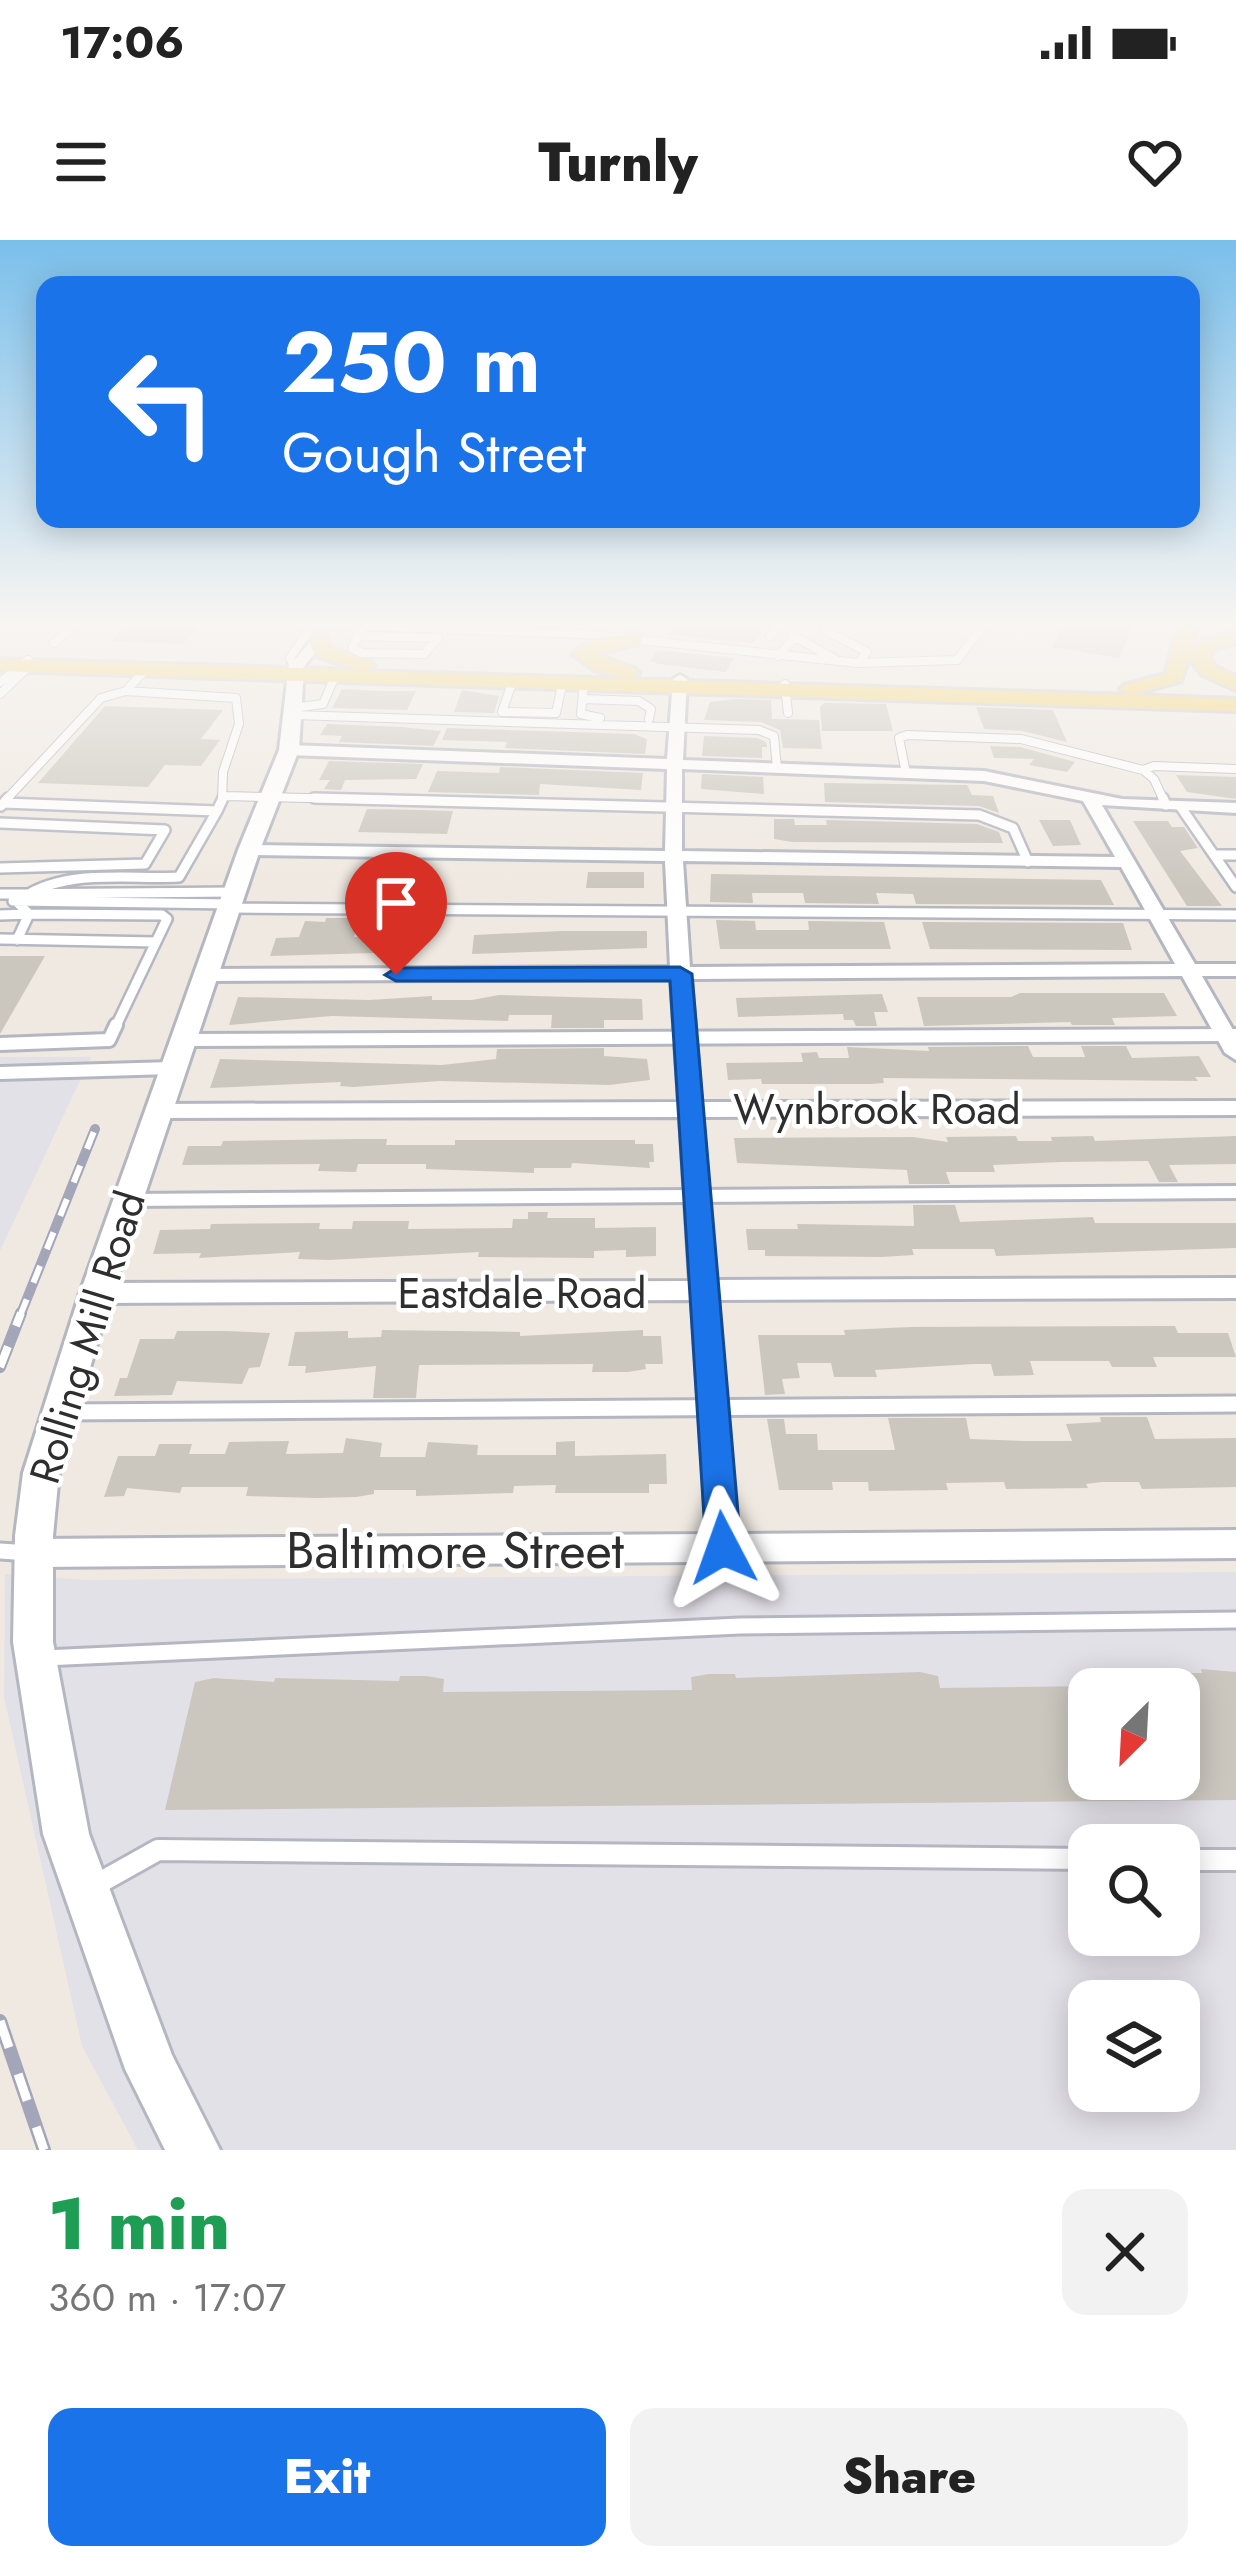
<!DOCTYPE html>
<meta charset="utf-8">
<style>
body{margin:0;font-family:Jost,sans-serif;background:#f2f2f2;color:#222;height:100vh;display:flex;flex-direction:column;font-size:45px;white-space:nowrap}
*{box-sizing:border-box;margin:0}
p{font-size:39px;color:#767676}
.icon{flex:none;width:66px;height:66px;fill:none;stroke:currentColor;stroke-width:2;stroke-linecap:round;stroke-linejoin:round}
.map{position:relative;height:1910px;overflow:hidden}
.side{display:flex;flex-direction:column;background:#fff;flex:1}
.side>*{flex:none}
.guide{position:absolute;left:36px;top:36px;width:1164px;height:252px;border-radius:24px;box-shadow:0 6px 30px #0003;background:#1a73e8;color:#fff;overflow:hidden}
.needle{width:78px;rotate:204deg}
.tools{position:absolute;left:1068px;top:1428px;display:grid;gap:24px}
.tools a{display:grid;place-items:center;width:132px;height:132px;border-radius:24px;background:#fff;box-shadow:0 6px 30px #0003;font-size:60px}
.pin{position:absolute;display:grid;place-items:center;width:102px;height:102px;color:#fff;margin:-123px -51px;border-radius:50% 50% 50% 0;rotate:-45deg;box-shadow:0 0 12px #0007}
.pin .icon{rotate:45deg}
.me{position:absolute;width:132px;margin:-66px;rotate:356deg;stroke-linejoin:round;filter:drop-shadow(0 0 9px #0008)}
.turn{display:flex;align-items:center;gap:42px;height:252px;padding:0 48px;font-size:54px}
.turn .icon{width:156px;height:156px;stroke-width:2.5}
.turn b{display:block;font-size:84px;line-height:102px}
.round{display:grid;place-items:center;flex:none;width:126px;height:126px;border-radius:24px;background:#f2f2f2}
.summary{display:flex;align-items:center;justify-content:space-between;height:204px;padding:0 48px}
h1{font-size:72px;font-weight:800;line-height:90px;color:#1e9e55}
.button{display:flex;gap:24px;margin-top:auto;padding:24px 48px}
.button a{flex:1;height:138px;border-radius:24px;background:#1a73e8;color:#fff;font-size:48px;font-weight:800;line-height:138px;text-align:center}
.button a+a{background:#f2f2f2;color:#222}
.status{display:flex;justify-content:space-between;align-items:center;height:84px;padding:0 60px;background:#fff;direction:ltr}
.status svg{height:33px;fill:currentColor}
header{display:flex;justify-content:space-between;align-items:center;height:156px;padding:0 48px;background:#fff;font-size:54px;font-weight:800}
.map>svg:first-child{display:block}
.industrial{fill:#e3e1e8;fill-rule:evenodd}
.building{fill:#cbc7bf}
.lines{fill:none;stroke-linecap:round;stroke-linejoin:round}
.service-far4-casing{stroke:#b4b7c1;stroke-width:10}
.service-far3-casing{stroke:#b4b7c1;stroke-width:14}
.service-far2-casing{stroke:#b4b7c1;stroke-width:18}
.service-far1-casing{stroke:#b4b7c1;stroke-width:21}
.service-casing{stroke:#b4b7c1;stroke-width:26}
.minor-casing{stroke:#b4b7c1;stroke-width:6}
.tertiary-casing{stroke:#b4b7c1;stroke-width:6}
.primary-casing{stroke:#c9c9c9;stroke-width:6}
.service-far4{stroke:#fff;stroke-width:8}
.service-far3{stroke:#fff;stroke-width:9}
.service-far2{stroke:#fff;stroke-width:12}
.service-far1{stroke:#fff;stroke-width:15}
.service{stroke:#fff;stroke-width:20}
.minor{fill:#fff;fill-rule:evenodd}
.tertiary{fill:#fff;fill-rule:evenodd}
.primary{fill:#f2d163;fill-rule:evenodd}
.rail-far2-casing{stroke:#a3a6b8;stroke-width:10}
.rail-far1-casing{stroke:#a3a6b8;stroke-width:12}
.rail-casing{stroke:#a3a6b8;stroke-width:14}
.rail-far2{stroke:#fff;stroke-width:6;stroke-dasharray:18;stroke-linecap:butt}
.rail-far1{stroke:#fff;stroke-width:8;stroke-dasharray:22;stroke-linecap:butt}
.rail{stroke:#fff;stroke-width:9;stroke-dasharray:28;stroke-linecap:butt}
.route{fill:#1a73e8;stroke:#114b97;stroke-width:3}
.labels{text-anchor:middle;stroke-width:9;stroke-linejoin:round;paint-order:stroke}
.street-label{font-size:42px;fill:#2e2e2e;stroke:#fff}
.near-street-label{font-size:51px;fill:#2e2e2e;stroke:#fff}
</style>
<div class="status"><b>17:06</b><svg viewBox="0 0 49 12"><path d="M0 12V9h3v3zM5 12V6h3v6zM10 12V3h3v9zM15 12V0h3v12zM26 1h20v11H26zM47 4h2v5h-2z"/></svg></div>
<header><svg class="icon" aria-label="menu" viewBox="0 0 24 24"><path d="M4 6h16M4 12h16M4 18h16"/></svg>Turnly<svg class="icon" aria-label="heart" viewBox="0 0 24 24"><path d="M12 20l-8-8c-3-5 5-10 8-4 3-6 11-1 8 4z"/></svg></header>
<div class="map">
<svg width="1236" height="1910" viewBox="0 0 1236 1910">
<rect width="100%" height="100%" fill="#efe9e1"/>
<!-- industrial -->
<path class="industrial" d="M0,817H91L0,1011Z
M1236,1332V1910H138L82,1806L4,1457L5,1334L87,1340ZM1089,1449H1179V1539H1089ZM1089,1605H1179V1695H1089ZM1089,1761H1179V1851H1089Z"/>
<!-- building -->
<path class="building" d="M678,382H771L753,403L667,395Z
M1065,382H1134L1119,418L1052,407Z
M125,386L197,388L183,404L111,401Z
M657,410L734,418L726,432L659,424L650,421Z
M342,449L383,451H416L407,470L332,468Z
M462,450L499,456L494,473L454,472Z
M734,459L771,460L772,479L819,480L822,509L783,508L780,490L761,482L704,480L710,462Z
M825,463L886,464L893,491H822L820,466Z
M105,466L223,470L201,499L220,500L201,526L165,525L148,547L38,543Z
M976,467L1053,470L1067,502L1022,491L984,489Z
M327,484L401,487L441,491L433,506L339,502L342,496L320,495Z
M447,488L634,494L647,499L645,514L505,508L507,502L442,500Z
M704,496L757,498L766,502L767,507H762V518L702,516Z
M990,506L1020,507L1075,522L1067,532L1029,525L1034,519L994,518Z
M329,521L423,524L416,539L345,540L341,550L324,549L330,540H319Z
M500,527L643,533L641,550L540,544L539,555L428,552L437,531L499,533Z
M702,534L763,537L764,554L701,549Z
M1176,535L1236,537V559L1187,552Z
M824,543L967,545L972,555L993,556L999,573L979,566L825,562Z
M367,569L420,570L453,571L447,594L358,592Z
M774,579H794L795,585H827L826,580L977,584L999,592L1003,603L792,602L774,599Z
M1039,580H1070L1081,605L1053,606Z
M1133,581H1168L1172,587H1184L1198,608L1180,611L1222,666H1187Z
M588,632H644V648H586Z
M711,634L1101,640L1114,665L916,664L913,654L876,653L879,664L805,663L803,653H752L753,663L710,662Z
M326,678H359L354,697H379L374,713L270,716L276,698L299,697L305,681L325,682Z
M716,680L755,681L756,690H809L808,681L884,682L891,709H720Z
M922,682L1123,683L1132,710L930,709Z
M561,691H647V708L472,714L474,695Z
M0,716H45L0,794Z
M1020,753H1164L1177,776L1112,778L1115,785H1072L1070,782L924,786L917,757H1011Z
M882,754L888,772H874L877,786H856L853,780H844L843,774L738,777L736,758Z
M499,755L642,759L643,780H604V788H551L552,775H509L508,781L332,776L229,785L238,757L369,760L432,756V760H472Z
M1028,806L1033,817H1085L1081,806H1126L1132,818L1199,816L1211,837H1195L1198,841L883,838L884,843L871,844H762L761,839L728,840L726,823L803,822L801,813L817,812L819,818H849L847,807L929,811L928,807Z
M604,808V816L647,819L650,840L609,845L440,841L353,847L340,846L341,842L210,848L220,819L442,825L496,819L497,809Z
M1016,896L1018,901H1052L1051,897L1093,896L1095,901L1236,896V924L1169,925L1178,942H1159L1148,921L1061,922L993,925L995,932H946L950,944H909L907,930L737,923L734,898L913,897L948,902L946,897Z
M357,899H387L386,905H455V900H635V904H653L654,922H649L650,928L572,923L571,928H534V933L426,929V924H358L356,932L318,931L320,924L182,925L188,906H221L223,901Z
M913,965H955L960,982L1093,977L1095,983H1236V1008L996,1016L994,1009H912L914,1015L882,1017L765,1016V1010H748L746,989H798L797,984L914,986Z
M528,972H548L547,978H595V988L656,987V1016L626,1017V1010L594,1011V1018L478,1017L479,1012L329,1020L298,1019L300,1012L199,1018L201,1013L153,1014L160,990L210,989L211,984L320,983L319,989H352L353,981H409L408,989L512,988L513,979H528Z
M1175,1086L1178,1093H1228L1236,1117H1153L1157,1127H1112L1109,1121H1030L1034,1135L994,1136L991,1124H974L875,1130L877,1137H834L831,1123H797L800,1138L782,1139L785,1154L765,1155L758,1095H845L844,1090L911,1087Z
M382,1090L520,1092V1096L643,1090V1096H661L663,1124H645L646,1129L628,1132H592L593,1124L419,1125L416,1158H373L376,1126L305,1133L306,1126H288L295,1092L348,1091V1098L381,1097Z
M177,1091H226L270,1093L260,1127L249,1128L242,1144L177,1141L172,1155L114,1156L120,1138H127L140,1099H174Z
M1100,1177H1147L1155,1199L1236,1198V1247L1142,1249L1139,1242H1102L1086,1244L1088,1248L1006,1249L1004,1242L946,1243L948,1250L869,1251L868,1242H832L833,1250H779L767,1179H784L786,1194H817L818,1210H895L888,1178H966L970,1199L1024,1201H1072L1066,1184L1101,1182Z
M346,1198L382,1203L380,1217H425L428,1202L478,1205L477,1215H556V1202L575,1201V1216L666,1214L667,1244H649V1253H555L556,1245L514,1246L513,1253L416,1256V1250H374V1254L356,1257L317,1258L246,1256L248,1247H182L180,1253L127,1248L124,1256L104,1257L118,1216H155L159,1204H192L189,1214H225L229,1202L289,1201L286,1214L343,1213Z
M1201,1429L1236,1432V1560L165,1570L195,1442L214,1438L274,1442L275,1438L399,1441L400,1436H426L444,1439L443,1452L692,1450L691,1437L709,1434H735L736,1438L920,1432L938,1436L940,1448L1089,1446V1539H1179V1446L1189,1445L1185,1433H1202Z"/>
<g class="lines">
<!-- service-far4 casing -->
<g class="service-far4-casing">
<path id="service-far4" d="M260,382L583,394L858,423L957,420L986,382
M823,382L825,390L867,412L858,423
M358,396L438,398L424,414L362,413L352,408Z
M358,396L364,386
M770,396L782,382
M795,397L835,419
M54,403L78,382
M778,416L795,397L786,382
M295,428L290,418L313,384
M513,440L502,472L556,473L563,441
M0,442L28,420
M584,442L581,474L600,478
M785,444L788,473
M126,451L236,458L239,484L223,532L222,561
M0,454L24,431L19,429
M583,459L639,461L651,469L649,479
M293,468L323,464L336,434
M294,475L759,490L774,496L777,528
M1143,530L1154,539L1164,561
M906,533L899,498L907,495L1021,499L1143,530L1154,526L1236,529
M224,556L434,561
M5,561L101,458L126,451L146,429"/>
</g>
<!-- service-far3 casing -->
<g class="service-far3-casing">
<path id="service-far3" d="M314,558L979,575L1013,588L1028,622
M1163,558L1166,565
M4,563L217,571L223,558
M1,566L8,558
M1180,566L1236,647
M0,583L165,590L145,624L0,628
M1214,615H1236
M0,654L236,652
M13,661L232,664
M231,668L1236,675
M0,675L29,674L17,700
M0,699L156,702L115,788
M156,702L167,679L162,675L29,674L17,662C60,627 127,640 179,637L217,571"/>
</g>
<!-- service-far2 casing -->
<g class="service-far2-casing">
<path id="service-far2" d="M183,800L1236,795
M0,804L109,800L116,785
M0,833L172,828
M127,960L1236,952"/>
</g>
<!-- service-far1 casing -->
<g class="service-far1-casing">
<path id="service-far1" d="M63,1172L1236,1164
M0,1311L29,1313
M44,1418L740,1386L1236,1380"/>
</g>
<!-- service casing -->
<g class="service-casing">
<path id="service" d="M1179,1620H1236
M92,1647L158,1610L1089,1619"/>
</g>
<!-- minor casing -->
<g class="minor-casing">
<path id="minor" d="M314,397L326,400L300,431H290V425Z
M680,435L687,439L683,520L984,531L1122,559L1236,563V573L1102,565L1195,724H1236V736H1202L1236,795V820L1225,813L1182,736L691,739L701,862L1236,861V875L702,877L716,1040L1236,1038V1058L718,1060L737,1294L1236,1290V1318L34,1327L23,1323L18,1313L23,1303L34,1299L707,1294L692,1060L96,1063L87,1060L83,1053L87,1046L96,1043L690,1041L680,877L158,878L147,871L158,864L679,862L671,739L206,741L196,735L206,729L670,727L665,621L249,615L240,610L249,605L665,611L667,529L289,515L281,510L289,505L667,519L673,439ZM682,529L984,541L1083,561L1115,617L682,611ZM683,621L1121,627L1175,724L690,727Z"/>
</g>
<!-- tertiary casing -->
<g class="tertiary-casing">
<path id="tertiary" d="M289,424L304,428L299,510L260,610L112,1053L59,1233L53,1296V1402L89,1594L172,1815L220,1910H165L125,1829L43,1594L13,1402L15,1296L23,1233L80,1053L238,610L279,510Z"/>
</g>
<!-- primary casing -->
<g class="primary-casing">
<path id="primary" d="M1179,382H1199L1190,416L1203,400L1236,392V404L1217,408L1209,417L1216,427L1236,436V450L1202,435L1189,418L1181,441L1132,455L1236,459V471L0,431V419L361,430L315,416L309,400L319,394L326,396L331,408L371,421L374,425L366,431L628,439L596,431L572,414L592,399L635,393L642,395V403L596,414L636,429L639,433L629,439L1130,455L1120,449L1124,445L1165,434Z"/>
</g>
<!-- service-far4 -->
<use href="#service-far4" class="service-far4"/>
<!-- service-far3 -->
<use href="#service-far3" class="service-far3"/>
<!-- service-far2 -->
<use href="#service-far2" class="service-far2"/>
<!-- service-far1 -->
<use href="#service-far1" class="service-far1"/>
<!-- service -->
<use href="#service" class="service"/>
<!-- minor -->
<use href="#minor" class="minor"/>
<!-- tertiary -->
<use href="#tertiary" class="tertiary"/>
<!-- primary -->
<use href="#primary" class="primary"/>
<!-- rail-far2 casing -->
<g class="rail-far2-casing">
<path id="rail-far2" d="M20,1076L95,889"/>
</g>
<!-- rail-far1 casing -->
<g class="rail-far1-casing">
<path id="rail-far1" d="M0,1127L21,1073"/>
</g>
<!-- rail casing -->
<g class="rail-casing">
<path id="rail" d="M0,1781L44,1910"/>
</g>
<!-- rail-far2 -->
<use href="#rail-far2" class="rail-far2"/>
<!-- rail-far1 -->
<use href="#rail-far1" class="rail-far1"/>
<!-- rail -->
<use href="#rail" class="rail"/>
</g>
<!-- sky -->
<linearGradient id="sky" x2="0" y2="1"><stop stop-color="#7abfeb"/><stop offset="0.59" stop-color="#f8f5f2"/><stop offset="1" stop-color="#f8f5f2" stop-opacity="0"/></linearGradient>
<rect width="1236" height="649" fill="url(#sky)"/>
<!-- route -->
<path class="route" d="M680,727L692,734L741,1308L736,1320L723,1324L711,1320L706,1308L670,741H396L385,735L396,728Z"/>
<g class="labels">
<!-- street labels -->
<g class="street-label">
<text x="877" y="884">Wynbrook Road</text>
<text x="522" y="1068">Eastdale Road</text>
<text transform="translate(87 1097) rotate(-73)" y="15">Rolling Mill Road</text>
</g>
<!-- near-street labels -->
<g class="near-street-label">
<text x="455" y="1328">Baltimore Street</text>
</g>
</g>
</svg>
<div class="tools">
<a><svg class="needle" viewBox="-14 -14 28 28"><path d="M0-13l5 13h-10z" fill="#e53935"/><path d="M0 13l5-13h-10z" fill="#767676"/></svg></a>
<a><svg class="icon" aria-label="search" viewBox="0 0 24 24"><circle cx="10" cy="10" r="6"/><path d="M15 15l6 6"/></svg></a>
<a><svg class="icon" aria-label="layers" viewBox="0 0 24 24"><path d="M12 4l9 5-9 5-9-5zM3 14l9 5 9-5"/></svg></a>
</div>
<div class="pin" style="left:396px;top:735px;background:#d93025"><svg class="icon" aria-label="arrive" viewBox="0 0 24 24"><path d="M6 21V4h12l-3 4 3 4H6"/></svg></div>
<svg class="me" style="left:723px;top:1308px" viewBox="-20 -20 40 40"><path d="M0-17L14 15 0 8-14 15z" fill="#1a73e8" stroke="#fff" stroke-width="4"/></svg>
<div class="guide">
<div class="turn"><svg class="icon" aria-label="left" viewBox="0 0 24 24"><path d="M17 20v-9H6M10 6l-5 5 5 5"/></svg><div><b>250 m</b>Gough Street</div></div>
</div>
</div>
<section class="side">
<div class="summary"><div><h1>1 min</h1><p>360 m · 17:07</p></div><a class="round"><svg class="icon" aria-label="close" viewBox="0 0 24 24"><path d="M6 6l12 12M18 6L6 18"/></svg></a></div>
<div class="button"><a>Exit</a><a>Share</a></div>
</section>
